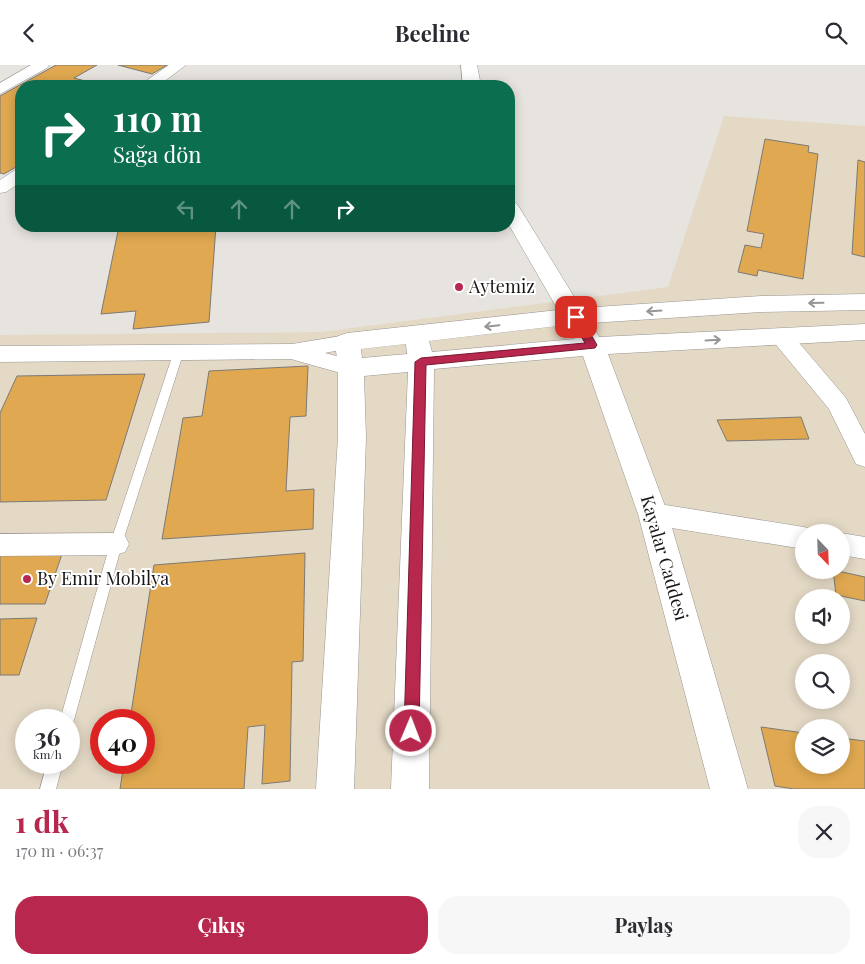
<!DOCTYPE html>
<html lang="tr">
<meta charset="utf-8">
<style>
body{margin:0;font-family:"Playfair Display",serif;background:#f7f7f7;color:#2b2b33;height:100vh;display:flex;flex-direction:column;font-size:19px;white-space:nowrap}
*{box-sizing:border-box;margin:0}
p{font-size:16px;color:#7c7c81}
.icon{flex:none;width:28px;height:28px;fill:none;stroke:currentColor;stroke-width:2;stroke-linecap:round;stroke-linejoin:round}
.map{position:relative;height:724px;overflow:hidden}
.sheet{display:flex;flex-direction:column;background:#fff;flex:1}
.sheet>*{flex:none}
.banner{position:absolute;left:15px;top:15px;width:500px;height:152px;border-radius:20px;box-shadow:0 2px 12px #0003;background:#0b6e4f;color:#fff;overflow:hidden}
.needle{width:32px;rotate:157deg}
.controls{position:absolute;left:795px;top:459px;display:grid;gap:10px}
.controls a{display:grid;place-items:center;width:55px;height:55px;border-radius:50%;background:#fff;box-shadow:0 2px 12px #0003;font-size:25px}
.speed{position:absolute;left:15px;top:644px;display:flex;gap:10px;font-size:25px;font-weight:700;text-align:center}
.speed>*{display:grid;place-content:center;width:65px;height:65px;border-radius:50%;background:#fff;box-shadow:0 2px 12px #0003;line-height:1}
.speed small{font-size:12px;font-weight:400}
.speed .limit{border:8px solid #d22;background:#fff;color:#111}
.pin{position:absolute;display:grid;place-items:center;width:42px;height:42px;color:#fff;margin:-21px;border-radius:10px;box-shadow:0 2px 8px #0006}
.me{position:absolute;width:55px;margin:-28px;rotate:1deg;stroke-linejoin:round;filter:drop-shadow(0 0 4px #0008)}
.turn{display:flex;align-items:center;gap:18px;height:105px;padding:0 15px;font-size:22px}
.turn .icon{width:65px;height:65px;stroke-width:2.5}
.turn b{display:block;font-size:35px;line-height:42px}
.lanes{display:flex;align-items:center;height:48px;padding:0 15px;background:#0003;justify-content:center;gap:25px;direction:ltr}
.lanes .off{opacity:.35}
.round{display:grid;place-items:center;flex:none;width:52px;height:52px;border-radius:20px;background:#f7f7f7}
.summary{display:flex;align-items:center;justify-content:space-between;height:85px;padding:0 15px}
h1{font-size:30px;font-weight:700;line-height:38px;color:#b8274d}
.cta{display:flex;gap:10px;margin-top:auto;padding:10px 15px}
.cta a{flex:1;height:58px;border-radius:20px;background:#b8274d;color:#fff;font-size:20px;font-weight:700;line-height:58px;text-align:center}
.cta a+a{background:#f7f7f7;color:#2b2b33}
header{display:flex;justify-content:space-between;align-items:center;height:65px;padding:0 15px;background:#fff;font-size:22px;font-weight:700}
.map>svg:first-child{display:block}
.industrial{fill:#e4d9c5;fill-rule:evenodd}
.building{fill:#e0a951;stroke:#7c7975}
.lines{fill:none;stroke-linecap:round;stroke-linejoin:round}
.service-casing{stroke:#989591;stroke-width:1}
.minor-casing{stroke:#989591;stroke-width:1}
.tertiary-casing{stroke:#989591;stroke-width:1}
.service{fill:#fff;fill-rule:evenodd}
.minor{fill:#fff;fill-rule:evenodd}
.tertiary{fill:#fff;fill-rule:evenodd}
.oneway{stroke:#979695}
.route{fill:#b8274d;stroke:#781932}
.poi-dot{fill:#b8274d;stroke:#fff;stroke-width:2}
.labels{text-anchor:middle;stroke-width:4;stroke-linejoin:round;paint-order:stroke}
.poi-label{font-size:18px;fill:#171614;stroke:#fff;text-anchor:start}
.street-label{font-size:18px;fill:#171614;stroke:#fff}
</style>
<header><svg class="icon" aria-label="back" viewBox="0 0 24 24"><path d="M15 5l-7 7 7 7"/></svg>Beeline<svg class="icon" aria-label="search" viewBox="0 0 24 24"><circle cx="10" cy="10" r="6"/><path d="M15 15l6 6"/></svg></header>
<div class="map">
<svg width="865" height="724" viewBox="0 0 865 724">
<rect width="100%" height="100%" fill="#e7e4df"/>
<!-- industrial -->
<path class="industrial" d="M724,51L865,61V724H0V270L321,267L668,222ZM804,468H841V505H804ZM804,532H841V570H804ZM804,598H841V635H804ZM26,655H69V698H26ZM101,655H144V698H101ZM804,662H841V700H804Z"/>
<!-- building -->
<path class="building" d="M56,0H97L74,13L104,21H21V99L4,109L0,108V31Z
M118,0H167L152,9Z
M765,74L809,81L808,87L818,89L803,214L758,205L757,211L738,207L745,180L761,183L764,169L747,166Z
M858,95L865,97V192L852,189Z
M119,161H216L209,257L133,264L136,246L101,249Z
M308,301L306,351L290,352L286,426L314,424L313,464L162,474L183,353L202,351L209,306Z
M145,309L106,435L0,437V348L17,311Z
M801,352L809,374L727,376L717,355Z
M305,488L303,596L292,597L290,716L262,719L265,660L248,662L244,724H120L124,698H144V655H130L154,500Z
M62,489L45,539H0V490Z
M833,505L865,512V536L836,530Z
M37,553L19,610H0V554Z
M761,662L804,668V700H841V673L865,676V724H794L775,721Z"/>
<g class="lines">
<!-- service casing -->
<g class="service-casing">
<path id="service" d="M179,282L184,286L122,479L74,655L72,660L69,662V655H60L110,479L174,286Z
M47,698H63L56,724H40Z"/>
</g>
<!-- minor casing -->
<g class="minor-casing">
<path id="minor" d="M31,0H49L47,3L0,29V18Z
M169,0H186L158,21H141L143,18Z
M21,104V117L6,127L0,128V115L15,105Z
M781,264L789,266L846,333L865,369V402L856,399L829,344L773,276L770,271L773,266Z
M347,270L355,272L358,277L355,282L325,288L359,297L362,303L359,309L351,311L291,294L0,297V281L292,279Z
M653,438L804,462L813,465L815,468H804V484L653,460L644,457L640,449L644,441Z
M116,468L125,471L129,479L125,487L116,490L0,491V469Z
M841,468L865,472V494L841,490Z"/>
</g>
<!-- tertiary casing -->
<g class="tertiary-casing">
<path id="tertiary" d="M461,0H477L481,21H463Z
M509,136L516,138L519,142L581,243L761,231L865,229V245L761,247L591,258L599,272L865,259V275L608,289L668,449L748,724H710L638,449L583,291L434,304L429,724H391L408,307L364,311L366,372L354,724H316L338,372V303L335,277L338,271L347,268L558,245L509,160ZM567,260L575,274L432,287L429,276ZM406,279L407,289L362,293L361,284Z"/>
</g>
<!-- service -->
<use href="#service" class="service"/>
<!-- minor -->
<use href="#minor" class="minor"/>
<!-- tertiary -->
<use href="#tertiary" class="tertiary"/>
</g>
<!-- one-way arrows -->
<defs><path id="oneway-shaft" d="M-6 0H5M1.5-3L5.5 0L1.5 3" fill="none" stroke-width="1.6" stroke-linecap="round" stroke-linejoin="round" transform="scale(1.25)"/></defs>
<g class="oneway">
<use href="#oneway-shaft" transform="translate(816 238) rotate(179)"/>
<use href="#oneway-shaft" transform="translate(654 246) rotate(176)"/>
<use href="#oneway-shaft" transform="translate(492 261) rotate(174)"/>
<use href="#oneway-shaft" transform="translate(713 275) rotate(-3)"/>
</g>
<!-- route -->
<path class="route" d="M576,248L579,249L597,280L595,283L426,300L419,666L417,671L411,673L406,671L404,666L415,297L421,293L585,278L570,252Z"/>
<!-- markers -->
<g class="poi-dot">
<circle cx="459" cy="222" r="5"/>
<circle cx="27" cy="514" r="5"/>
</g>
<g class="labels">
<!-- poi labels -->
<g class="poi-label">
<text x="469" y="228">Aytemiz</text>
<text x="37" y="520">By Emir Mobilya</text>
</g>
<!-- street labels -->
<g class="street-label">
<text transform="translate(664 493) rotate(74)" y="6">Kayalar Caddesi</text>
</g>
</g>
</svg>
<div class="controls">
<a><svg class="needle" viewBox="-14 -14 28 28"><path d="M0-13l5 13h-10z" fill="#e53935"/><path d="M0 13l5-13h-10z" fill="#7c7c81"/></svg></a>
<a><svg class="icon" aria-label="sound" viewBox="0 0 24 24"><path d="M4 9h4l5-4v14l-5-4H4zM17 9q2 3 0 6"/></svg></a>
<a><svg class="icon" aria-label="search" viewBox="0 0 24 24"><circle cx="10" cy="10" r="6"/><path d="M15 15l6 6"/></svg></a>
<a><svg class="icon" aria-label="layers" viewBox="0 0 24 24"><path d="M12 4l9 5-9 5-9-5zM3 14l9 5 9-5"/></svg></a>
</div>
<div class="speed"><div>36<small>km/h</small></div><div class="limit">40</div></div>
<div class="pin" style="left:576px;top:252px;background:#d93025"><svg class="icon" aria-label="arrive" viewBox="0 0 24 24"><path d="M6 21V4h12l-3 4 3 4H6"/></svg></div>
<svg class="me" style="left:411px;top:666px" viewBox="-20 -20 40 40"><circle r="17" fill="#b8274d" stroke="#fff" stroke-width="3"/><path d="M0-11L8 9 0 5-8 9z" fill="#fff"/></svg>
<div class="banner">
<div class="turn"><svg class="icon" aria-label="right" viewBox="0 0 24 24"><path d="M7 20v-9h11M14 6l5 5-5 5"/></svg><div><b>110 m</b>Sağa dön</div></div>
<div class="lanes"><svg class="icon off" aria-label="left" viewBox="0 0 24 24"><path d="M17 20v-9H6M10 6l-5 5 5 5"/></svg><svg class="icon off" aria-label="ahead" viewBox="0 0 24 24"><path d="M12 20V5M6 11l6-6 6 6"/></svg><svg class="icon off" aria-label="ahead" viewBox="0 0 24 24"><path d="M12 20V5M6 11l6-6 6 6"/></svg><svg class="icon" aria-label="right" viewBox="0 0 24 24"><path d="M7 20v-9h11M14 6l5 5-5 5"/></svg></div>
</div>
</div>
<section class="sheet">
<div class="summary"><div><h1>1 dk</h1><p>170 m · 06:37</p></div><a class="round"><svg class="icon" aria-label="close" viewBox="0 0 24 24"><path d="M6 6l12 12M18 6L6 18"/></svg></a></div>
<div class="cta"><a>Çıkış</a><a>Paylaş</a></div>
</section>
